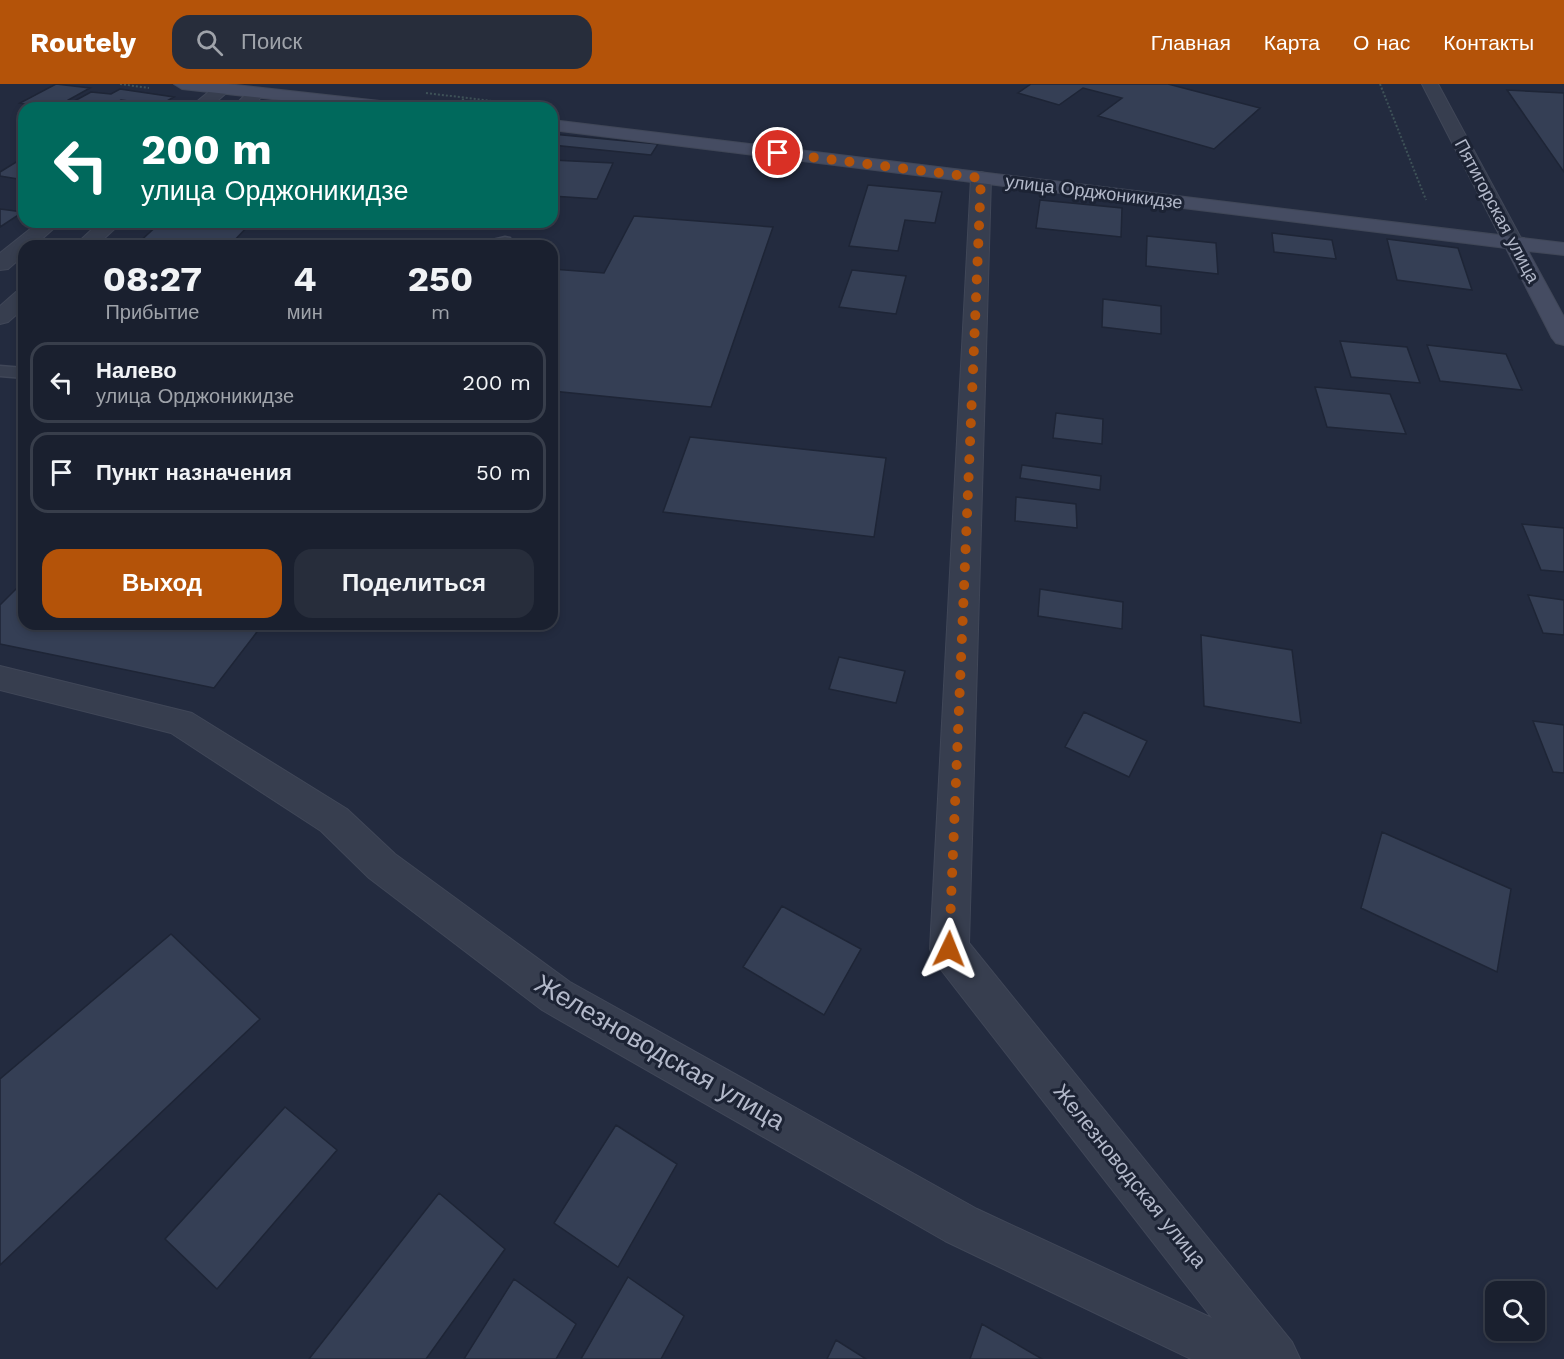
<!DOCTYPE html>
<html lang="ru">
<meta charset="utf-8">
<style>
body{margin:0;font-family:"Work Sans",sans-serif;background:#272d3b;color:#f1f3f6;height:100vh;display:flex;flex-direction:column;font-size:22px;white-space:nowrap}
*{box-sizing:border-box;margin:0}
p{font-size:20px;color:#9fa3aa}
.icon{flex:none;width:33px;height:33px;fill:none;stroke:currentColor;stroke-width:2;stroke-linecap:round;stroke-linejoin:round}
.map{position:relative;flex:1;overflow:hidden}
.drawer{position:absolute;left:18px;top:156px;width:540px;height:390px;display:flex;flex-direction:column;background:#1a202f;border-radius:18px;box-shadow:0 3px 9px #0003,0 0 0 2px #383e4b}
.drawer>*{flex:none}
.hud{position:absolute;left:18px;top:18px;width:540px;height:126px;border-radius:18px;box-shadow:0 3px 9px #0003,0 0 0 2px #383e4b;background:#00695c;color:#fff;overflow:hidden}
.fabs{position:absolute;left:1485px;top:1197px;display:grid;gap:12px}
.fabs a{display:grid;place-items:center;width:60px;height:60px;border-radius:12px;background:#1a202f;box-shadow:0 3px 9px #0003,0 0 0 2px #383e4b;font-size:30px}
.pin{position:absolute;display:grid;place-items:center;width:51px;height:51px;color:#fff;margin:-26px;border:3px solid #fff;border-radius:50%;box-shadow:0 2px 6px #0007}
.me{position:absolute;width:66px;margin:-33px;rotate:2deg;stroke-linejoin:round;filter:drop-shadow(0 0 4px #0008)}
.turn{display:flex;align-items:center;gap:21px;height:126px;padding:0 24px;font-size:27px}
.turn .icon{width:78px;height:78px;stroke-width:2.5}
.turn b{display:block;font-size:42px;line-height:51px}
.eta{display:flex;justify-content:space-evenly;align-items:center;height:102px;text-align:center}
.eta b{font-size:36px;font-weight:700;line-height:42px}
.action{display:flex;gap:12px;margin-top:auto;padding:12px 24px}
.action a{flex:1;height:69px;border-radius:18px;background:#b45309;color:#fff;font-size:24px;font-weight:700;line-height:69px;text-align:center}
.action a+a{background:#272d3b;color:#f1f3f6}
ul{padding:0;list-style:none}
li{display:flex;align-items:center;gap:18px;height:81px;margin:0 12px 9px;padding:0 12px;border:3px solid #383e4b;border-radius:18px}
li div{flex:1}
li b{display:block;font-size:22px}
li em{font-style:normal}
header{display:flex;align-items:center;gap:36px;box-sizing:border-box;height:84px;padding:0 30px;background:#b45309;color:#fff}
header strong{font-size:28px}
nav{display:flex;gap:33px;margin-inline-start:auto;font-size:21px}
.search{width:420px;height:54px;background:#272d3b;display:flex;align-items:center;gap:15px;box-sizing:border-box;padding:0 21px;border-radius:18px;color:#9fa3aa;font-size:22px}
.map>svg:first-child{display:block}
.building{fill:#353f55;stroke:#1e2536;stroke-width:1.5}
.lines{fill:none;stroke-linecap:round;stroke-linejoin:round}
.service-casing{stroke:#404758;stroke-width:3}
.minor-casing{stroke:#404758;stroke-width:2}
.tertiary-casing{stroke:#404758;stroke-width:2}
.secondary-casing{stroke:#404758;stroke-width:2}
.path{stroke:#3e5258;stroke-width:2;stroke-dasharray:2 2;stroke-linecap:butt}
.service{fill:#373e4f;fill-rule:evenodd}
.minor{fill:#373e4f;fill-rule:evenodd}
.tertiary{fill:#373e4f;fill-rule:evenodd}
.secondary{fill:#454c62;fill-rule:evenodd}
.route{stroke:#b45309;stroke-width:10;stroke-dasharray:0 18}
.labels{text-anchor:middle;stroke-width:6;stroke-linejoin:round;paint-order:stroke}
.far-street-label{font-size:18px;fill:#b3b9ca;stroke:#1c2334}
.street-label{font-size:21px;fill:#b3b9ca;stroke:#1c2334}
.near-street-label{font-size:26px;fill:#b3b9ca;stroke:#1c2334}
</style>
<header>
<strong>Routely</strong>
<div class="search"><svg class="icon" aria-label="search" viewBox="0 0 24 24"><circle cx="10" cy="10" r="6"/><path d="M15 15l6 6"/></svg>Поиск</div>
<nav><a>Главная</a><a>Карта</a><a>О нас</a><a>Контакты</a></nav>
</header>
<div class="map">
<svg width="1564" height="1275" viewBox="0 0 1564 1275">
<rect width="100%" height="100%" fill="#232b3f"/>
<!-- building -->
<path class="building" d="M56,0L90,4L54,24L20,19Z
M1031,0H1168L1260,24L1214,65L1098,32L1122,14L1083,4L1059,21L1018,9Z
M120,5L174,13L160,21L121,16L107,24L67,21L91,8L111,10Z
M1507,6L1564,9V88Z
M552,50L658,60L651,71L552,61Z
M21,75L24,76V96L0,92V88Z
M552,76L613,79L597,115L552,112Z
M868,101L942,108L935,139L905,136L898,167L849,162Z
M1040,116L1122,124L1121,153L1036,144Z
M0,125L23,128L0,143Z
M634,132L773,143L711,323L552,307V185L604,189Z
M161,138H252L229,162H135Z
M1272,149L1332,156L1336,175L1274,168Z
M1147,152L1216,159L1218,190L1146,182Z
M1387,155L1458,164L1472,206L1397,196Z
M852,186L906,192L896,230L839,223Z
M1103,215L1161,222V250L1102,243Z
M1340,257L1407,263L1420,299L1351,293Z
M1427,261L1506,270L1522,306L1440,297Z
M1315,303L1390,310L1406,350L1327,343Z
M1056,329L1103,335L1102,360L1053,354Z
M690,353L886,374L874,453L663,428Z
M1022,381L1101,392L1100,406L1020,394Z
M1016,413L1076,420L1077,444L1015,437Z
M1522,440L1564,444V488L1541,486Z
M24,497V540H263L214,604L0,560V521Z
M1040,505L1123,518L1122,545L1038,532Z
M1528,511L1564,516V551L1543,549Z
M1201,551L1292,566L1301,639L1204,622Z
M839,573L905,587L896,619L829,605Z
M1084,628L1147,657L1129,693L1065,663Z
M1533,637L1564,641V689L1553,688Z
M1382,748L1511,805L1497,888L1361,824Z
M782,822L861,865L824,931L743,883Z
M171,850L260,935L0,1181V995Z
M285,1023L337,1066L217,1205L165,1155Z
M616,1041L677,1080L618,1183L554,1139Z
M439,1109L505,1165L426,1275H309Z
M628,1193L684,1232L661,1275H581Z
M514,1195L576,1240L556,1275H464Z
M982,1240L1042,1275H970Z
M836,1256L866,1275H827Z"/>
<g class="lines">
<!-- service casing -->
<g class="service-casing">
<path id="service" d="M505,153L510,154L512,157L510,160L478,162L480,159Z
M0,282L24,284V294L0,292Z"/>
</g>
<!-- minor casing -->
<g class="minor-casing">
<path id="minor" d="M1422,0H1438L1523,158L1520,162L1513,164L1506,162L1503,158Z
M981,88L988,90L991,94L969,859L1292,1258L1300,1275H1191L945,1157L542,926L369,794L321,747L171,649L0,606V582L192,629L347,725L395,770L570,898L977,1125L1212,1234L935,878L930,865L971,94L974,90Z"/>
</g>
<!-- tertiary casing -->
<g class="tertiary-casing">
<path id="tertiary" d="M223,0L231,5L209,24H189L217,1Z
M257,4L265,9L251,24H232L251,5Z
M39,138H61L34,162H24V171L8,185L0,186V169Z
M100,138H122L96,162H74Z
M24,206V224L8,238L0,240V222L16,208Z"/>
</g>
<!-- secondary casing -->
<g class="secondary-casing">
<path id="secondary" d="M174,0H227L398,19L404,20L407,24H352L182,5Z
M552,36L1564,159V171L1528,167L1564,233V261L1556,259L1552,254L1506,164L552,46Z"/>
</g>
<!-- path -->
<path class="path" d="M120,0L149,4
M1380,0L1426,116
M426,9L534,22
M453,24L465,14"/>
<!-- service -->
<use href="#service" class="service"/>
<!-- minor -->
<use href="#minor" class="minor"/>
<!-- tertiary -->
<use href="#tertiary" class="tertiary"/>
<!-- secondary -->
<use href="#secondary" class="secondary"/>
</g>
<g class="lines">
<!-- route -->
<path class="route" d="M778,69L981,94L949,865"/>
</g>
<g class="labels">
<!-- far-street labels -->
<g class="far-street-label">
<text transform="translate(1094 108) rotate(7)" y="6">улица Орджоникидзе</text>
<text transform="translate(1497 127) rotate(62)" y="6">Пятигорская улица</text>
</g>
<!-- street labels -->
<g class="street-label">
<text transform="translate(1130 1092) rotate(51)" y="7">Железноводская улица</text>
</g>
<!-- near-street labels -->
<g class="near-street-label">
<text transform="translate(660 968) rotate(30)" y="9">Железноводская улица</text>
</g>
</g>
</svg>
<div class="fabs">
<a><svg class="icon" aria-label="search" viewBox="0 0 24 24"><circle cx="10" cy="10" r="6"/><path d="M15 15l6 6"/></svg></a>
</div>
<div class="pin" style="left:778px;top:69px;background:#d93025"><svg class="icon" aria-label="arrive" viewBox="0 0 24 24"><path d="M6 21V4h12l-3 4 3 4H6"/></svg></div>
<svg class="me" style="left:949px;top:865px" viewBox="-20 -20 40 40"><path d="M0-17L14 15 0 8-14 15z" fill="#b45309" stroke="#fff" stroke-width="4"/></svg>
<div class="hud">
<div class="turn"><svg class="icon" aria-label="left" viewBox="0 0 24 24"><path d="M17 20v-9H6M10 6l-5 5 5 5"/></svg><div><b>200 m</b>улица Орджоникидзе</div></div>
</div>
<section class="drawer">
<div class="eta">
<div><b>08:27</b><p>Прибытие</p></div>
<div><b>4</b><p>мин</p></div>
<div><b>250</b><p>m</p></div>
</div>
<ul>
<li><svg class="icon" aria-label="left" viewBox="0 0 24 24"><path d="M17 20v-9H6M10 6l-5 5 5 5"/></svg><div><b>Налево</b><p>улица Орджоникидзе</p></div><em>200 m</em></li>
<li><svg class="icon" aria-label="arrive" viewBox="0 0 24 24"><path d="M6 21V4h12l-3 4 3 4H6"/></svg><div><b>Пункт назначения</b></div><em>50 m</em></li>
</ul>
<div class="action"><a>Выход</a><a>Поделиться</a></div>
</section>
</div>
